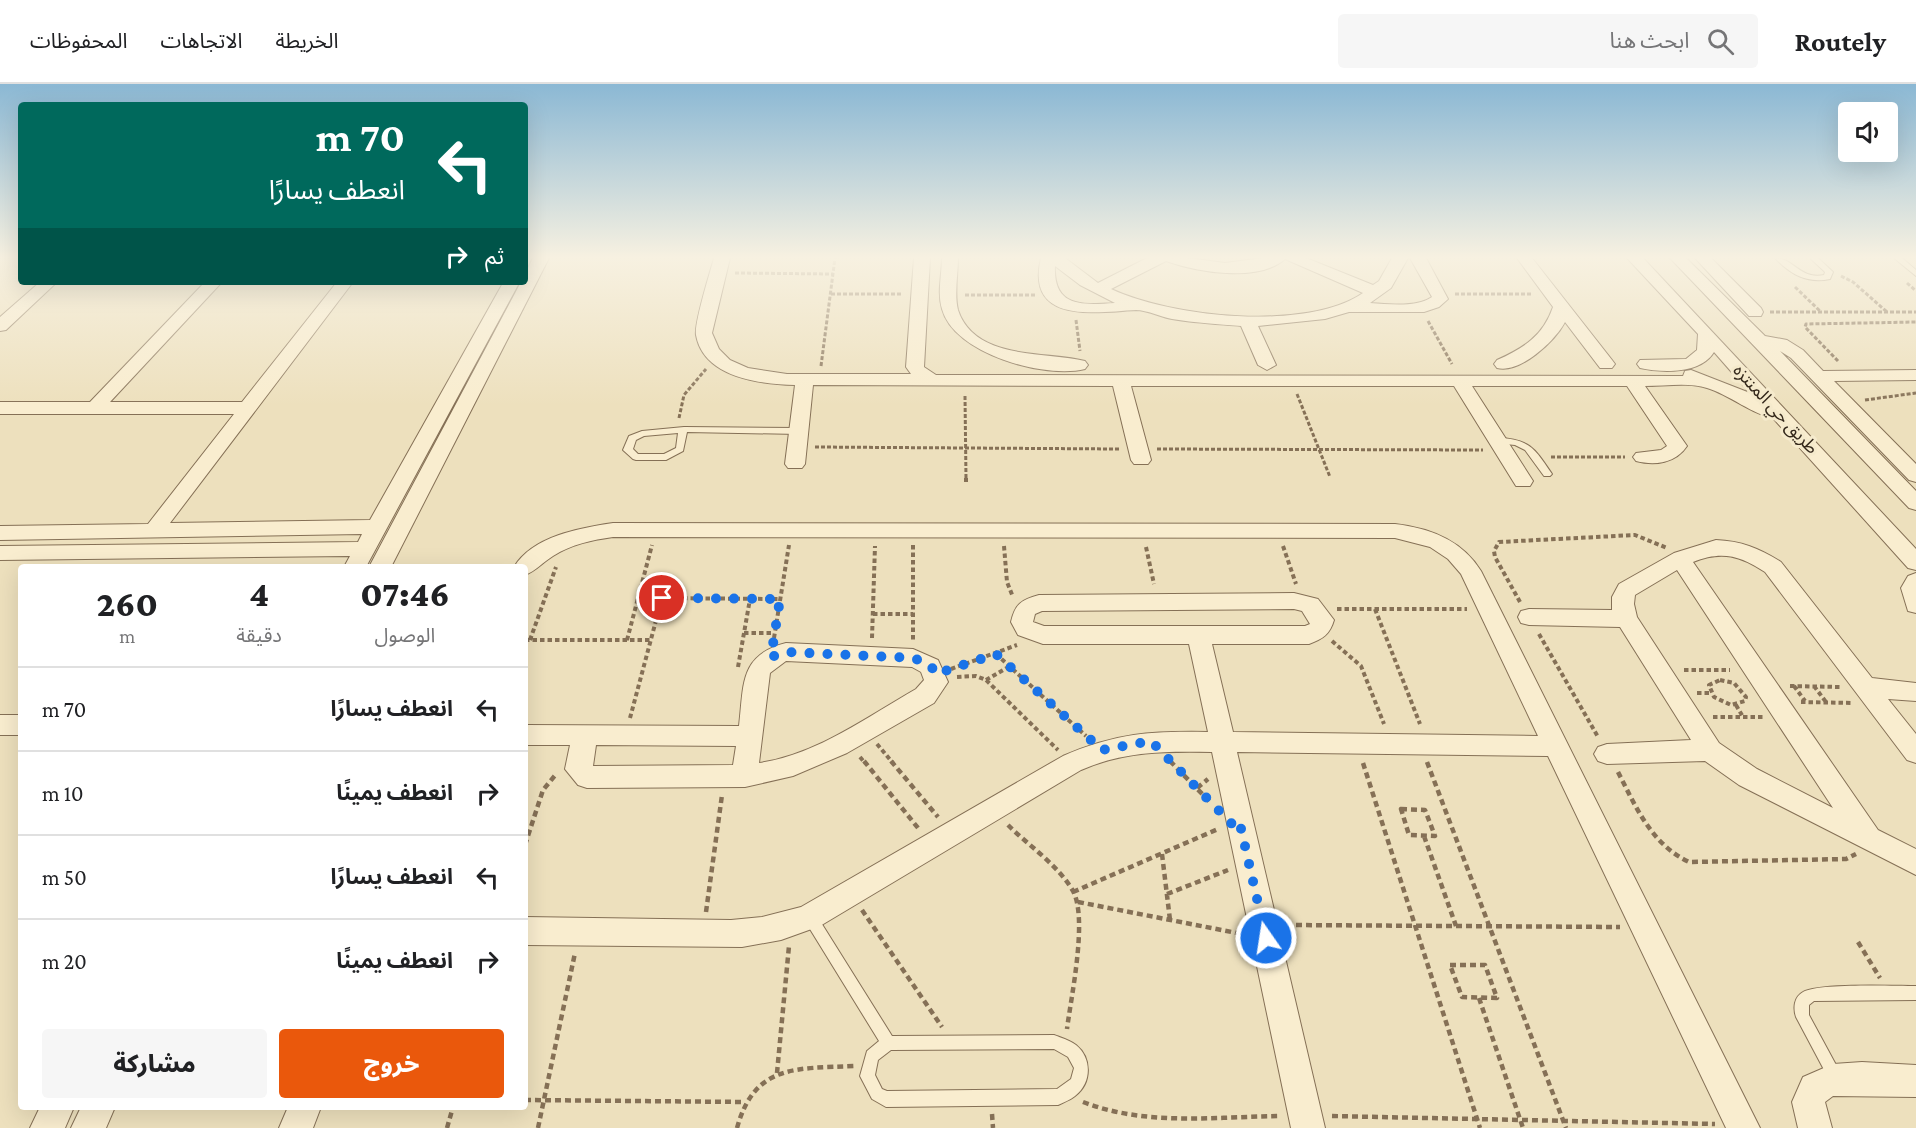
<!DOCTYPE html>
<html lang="ar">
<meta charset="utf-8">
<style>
body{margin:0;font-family:"Crimson Pro","Noto Sans Arabic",serif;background:#f6f6f6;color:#202124;direction:rtl;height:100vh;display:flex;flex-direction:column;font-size:22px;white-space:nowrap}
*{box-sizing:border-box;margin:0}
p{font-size:20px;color:#757577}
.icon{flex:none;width:33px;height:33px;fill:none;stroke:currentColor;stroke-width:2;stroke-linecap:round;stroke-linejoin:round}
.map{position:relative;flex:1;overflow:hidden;direction:ltr}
.panel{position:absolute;left:18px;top:480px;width:510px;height:546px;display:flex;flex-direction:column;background:#fff;border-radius:6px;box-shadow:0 6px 24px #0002;direction:rtl}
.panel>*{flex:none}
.top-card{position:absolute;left:18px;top:18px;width:510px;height:183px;border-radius:6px;box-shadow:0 6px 24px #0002;direction:rtl;background:#00695c;color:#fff;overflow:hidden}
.tools{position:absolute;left:1838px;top:18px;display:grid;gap:12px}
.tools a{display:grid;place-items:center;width:60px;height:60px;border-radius:6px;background:#fff;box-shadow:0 6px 24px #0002;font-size:30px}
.pin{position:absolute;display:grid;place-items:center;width:51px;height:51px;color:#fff;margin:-26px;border:3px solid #fff;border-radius:50%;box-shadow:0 2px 6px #0007}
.me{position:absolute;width:66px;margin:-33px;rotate:347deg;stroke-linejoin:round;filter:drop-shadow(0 0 4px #0008)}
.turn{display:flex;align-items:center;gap:21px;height:126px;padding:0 24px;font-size:27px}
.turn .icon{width:78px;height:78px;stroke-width:2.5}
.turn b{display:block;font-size:42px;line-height:51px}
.then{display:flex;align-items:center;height:57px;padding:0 24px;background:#0003;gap:12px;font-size:22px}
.eta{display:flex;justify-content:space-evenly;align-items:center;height:102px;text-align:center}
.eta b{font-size:36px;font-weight:800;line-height:42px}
.button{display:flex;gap:12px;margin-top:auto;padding:12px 24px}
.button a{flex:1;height:69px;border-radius:6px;background:#ea580c;color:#fff;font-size:24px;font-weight:800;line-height:69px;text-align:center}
.button a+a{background:#f6f6f6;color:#202124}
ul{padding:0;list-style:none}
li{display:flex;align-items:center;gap:18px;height:84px;padding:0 24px;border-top:2px solid #e0e0e0}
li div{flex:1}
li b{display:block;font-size:22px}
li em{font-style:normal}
header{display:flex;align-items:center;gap:36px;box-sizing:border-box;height:84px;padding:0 30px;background:#fff;border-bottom:2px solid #e0e0e0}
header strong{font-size:28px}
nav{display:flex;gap:33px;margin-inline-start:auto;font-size:21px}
.search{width:420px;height:54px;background:#f6f6f6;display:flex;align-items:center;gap:15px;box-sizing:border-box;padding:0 21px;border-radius:6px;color:#757577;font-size:22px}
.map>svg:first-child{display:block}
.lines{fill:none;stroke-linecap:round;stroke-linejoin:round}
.service-casing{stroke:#857056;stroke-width:2}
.minor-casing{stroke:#857056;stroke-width:2}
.path-far2{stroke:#857056;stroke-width:3;stroke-dasharray:4 2;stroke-linecap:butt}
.path-far1{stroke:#857056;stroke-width:4;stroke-dasharray:4.5 3;stroke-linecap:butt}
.path{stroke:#857056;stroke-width:4.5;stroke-dasharray:6 4;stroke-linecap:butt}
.service{fill:#f9edcf;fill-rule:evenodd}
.minor{fill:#f9edcf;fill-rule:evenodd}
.route{stroke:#1a73e8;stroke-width:10;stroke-dasharray:0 18}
.labels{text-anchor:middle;stroke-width:6;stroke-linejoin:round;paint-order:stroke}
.street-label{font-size:18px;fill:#34281b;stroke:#f5eacc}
</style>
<header>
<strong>Routely</strong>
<div class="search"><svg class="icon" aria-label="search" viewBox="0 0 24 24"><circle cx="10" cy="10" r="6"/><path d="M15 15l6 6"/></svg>ابحث هنا</div>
<nav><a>الخريطة</a><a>الاتجاهات</a><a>المحفوظات</a></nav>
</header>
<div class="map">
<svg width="1916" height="1044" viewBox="0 0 1916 1044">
<rect width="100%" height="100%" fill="#ede0bd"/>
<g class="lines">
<!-- service casing -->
<g class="service-casing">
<path id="service" d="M1775,174C1794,174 1800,196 1824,191L1825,188L1810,174H1818L1833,188L1830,195C1807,200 1790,190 1775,174Z
M1894,174H1902L1916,186V192Z
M684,343L799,344L803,347L799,350L687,348L683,367L666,376H636L633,375L623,366L629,352L642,347ZM678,349L676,364L664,370H638L633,365L636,356L644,352Z
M1498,354C1530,355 1535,365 1552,390L1550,392H1544L1525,366L1515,361L1495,359L1494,357Z
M810,827L815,829L892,952L1054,951C1062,954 1069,956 1076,961C1092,974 1092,999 1075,1012C1070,1016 1064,1018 1058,1021L886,1023L872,1015L860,992L867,967L879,957L805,837L803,833L805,829ZM1054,965L1068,973L1074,984L1071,995L1057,1005L887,1007L882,1005L875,991L878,976L891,966Z
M1916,902V916L1814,917L1809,921V931L1842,992L1840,997L1835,999L1830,997L1796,933C1793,924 1794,913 1803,908C1818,899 1894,902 1916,902Z"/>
</g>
<!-- minor casing -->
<g class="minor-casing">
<path id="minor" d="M533,174H549L391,483H369L521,198H525V190Z
M714,174H730L712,249L719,265L730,276L748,284L787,290H911L906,283L914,174H930L924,283L936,291L1683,292L1685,287L1691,286L1750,309L1714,268C1701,290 1663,289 1640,284L1637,280L1640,276L1686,275L1697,266L1698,250L1627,174H1643L1916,465V486L1908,484L1772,333C1757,333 1726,309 1707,304C1690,298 1664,302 1645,302L1687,362C1676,379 1655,382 1636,377L1633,373L1636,369L1661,366L1667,362L1627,302H1472L1533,397L1530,402H1516L1454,302H1131L1151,376L1148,380H1134L1131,376L1113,302L813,301L805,380L802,384H788L785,380L795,301C760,300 704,294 696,251C694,239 710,189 714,174Z
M942,174H958C958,190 954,210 958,226C975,277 1046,267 1085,277L1088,281L1085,285C1045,295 954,270 942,225C937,209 942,190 942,174Z
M1041,174H1065L1098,199L1147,174H1188L1225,179L1263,174H1306L1373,201L1379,197L1392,174H1408L1391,204L1370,219C1388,220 1416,224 1432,213L1410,174H1426L1448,215L1439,223L1424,228H1349L1325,235L1258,242L1276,281L1267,286L1258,281L1241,242C1218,240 1195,239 1172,235C1161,233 1147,226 1136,226C1097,228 1025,241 1041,174ZM1285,175L1363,209C1306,248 1171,233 1111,205L1166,177C1197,188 1258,199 1285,175ZM1055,182L1080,201L1115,219C1083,221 1053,224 1055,182Z
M1517,174H1532L1612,276L1615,280L1612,284H1600L1565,238C1555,257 1520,290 1497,284L1494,280L1497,276C1524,264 1543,252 1553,223Z
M1670,174H1686L1765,252L1787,256L1803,266L1823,287L1916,286V296L1834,297L1916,380V398L1909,396L1791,274L1780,267L1916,407V426L1909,424Z
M1695,174H1711L1761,224L1763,228L1761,232H1749Z
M40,198H57L6,246L0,247V233Z
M205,198H222L110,318H242L337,198H353L170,439L370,436L503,199H519L366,483H344L350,472L0,476V462L358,458L362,450L0,456V442L148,440L234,330H0V318H90Z
M613,439L1395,440C1430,444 1462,456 1481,487L1760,1044H1726L1548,672L1237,668L1325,1044H1291L1212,668C1166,667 1124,667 1081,686L820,842L781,856L742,863L525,861V833L731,836L762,833L801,823L1063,672C1116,649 1151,647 1208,648L1189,560H1043L1018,551L1011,538C1015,520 1021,516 1039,511L1294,509L1318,515L1334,536C1330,550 1323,555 1309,560H1212L1233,648L1538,652L1461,490L1448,475L1430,463L1395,454L613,453C592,456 572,460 553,472C543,478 536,487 525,491V483H514C533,452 580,444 613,439ZM1294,525L1302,527L1310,540L1305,542H1044L1033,538L1035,530L1042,527Z
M1716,456C1741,457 1759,464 1781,478L1872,594L1916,599V617L1888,615L1916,650V679L1907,676L1765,488C1741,472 1722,466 1693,478L1878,746L1916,765V791L1739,701L1705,677L1607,680L1598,677L1594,670L1598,663L1607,660L1691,656L1620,543L1529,541L1521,539L1518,533L1521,527L1529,525L1612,526V513L1619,500L1674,469ZM1677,486L1833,724L1757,685L1719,659L1637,533L1634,520L1635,511Z
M1916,489V529L1908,527L1901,504L1908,492Z
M786,559L913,565L938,576L948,598L934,619L847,669L793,692L745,703L587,704L578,701L565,685L570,661H525V641L739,642C744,601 739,571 786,559ZM786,577L912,583L921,588L924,596L916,605C867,633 816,671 759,679L770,589ZM596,661L736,662L733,681L593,682Z
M0,631H21V651H0Z
M1862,978L1916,981V1013L1833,1012L1825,1018L1832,1044H1798L1792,1018L1803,993L1833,980Z
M40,1023H74L65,1044H30Z
M81,1023H115L106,1044H71Z
M288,1023H321L313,1044H279Z"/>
</g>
<!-- path-far2 -->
<path class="path-far2" d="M735,189L833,190
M1841,192L1853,198L1887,228
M1907,199L1916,207
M1795,203L1821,228
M831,210H902
M1455,210H1532
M965,211H1035
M1770,228H1916
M1076,236L1080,267
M1428,237L1452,280
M1838,277L1805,243L1806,240L1916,238
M821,282L835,174
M1297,310L1330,393
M965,312L966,395
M1865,316L1916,309
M679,334L684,311L706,285
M815,363L1120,365
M1157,365L1483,366
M1551,373H1625"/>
<!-- path-far1 -->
<path class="path-far1" d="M966,394V398
M913,461V556
M1004,462L1007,498L1013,513
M1283,462L1296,500
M1146,463L1154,500
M638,514L780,515
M1520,518L1495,473L1494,467L1499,458L1635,451L1667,464
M1337,525H1467
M1375,525L1420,640
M873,530H913
M744,549H774
M1539,550L1598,653
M774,554L789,461
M872,554L875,462
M525,556H651
M530,556L556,483
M627,556L652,461
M1332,557L1361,582L1384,640
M996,570L1086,652
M738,583L750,515
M951,585L1017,561
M1684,586H1730
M957,593L976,592L986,596L1058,666
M986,596L1010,582
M1720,596L1734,599L1746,613L1745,617L1731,621L1714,613L1709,601Z
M1790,602L1840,603
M1794,602L1805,617
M1814,602L1826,618
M1697,609H1711
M1801,618L1853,619
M1736,621L1743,633
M1713,633H1763
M630,634L662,514
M877,660L893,679
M860,673L865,679
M1170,677L1172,679"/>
<!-- path -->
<path class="path" d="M864,677L918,744
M891,677L938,733
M1170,677L1211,719
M1427,678L1566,1044
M1363,679L1480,1044
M1618,688C1636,723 1651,760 1689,778L1846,775L1856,770
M1197,704L1208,695
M1401,725L1425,726L1435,752L1409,751Z
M1008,741C1029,762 1058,781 1073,807C1088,835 1071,913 1067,945
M1424,752L1456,842
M525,761L543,706L557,689
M1162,770L1170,836
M1073,808L1218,745
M1167,810L1228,786
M1078,818L1242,850
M862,826L942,943
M706,828L722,711
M1286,841L1620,843
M1858,858L1880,894
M1450,881H1485L1497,914L1462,913Z
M1479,914L1523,1044
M777,989L789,862
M525,1016L745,1018
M1083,1018C1145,1042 1214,1033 1280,1032
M992,1030L993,1044
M1332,1032L1715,1040
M447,1044L453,1023
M538,1044L575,869
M737,1044C755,979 797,985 854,982"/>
<!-- service -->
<use href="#service" class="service"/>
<!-- minor -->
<use href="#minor" class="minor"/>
</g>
<!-- sky -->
<linearGradient id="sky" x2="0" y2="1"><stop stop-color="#8bb8d4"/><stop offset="0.54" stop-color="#f7f1e1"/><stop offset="1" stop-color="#f7f1e1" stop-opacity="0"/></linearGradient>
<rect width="1916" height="321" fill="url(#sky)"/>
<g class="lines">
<!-- route -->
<path class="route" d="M662,514L780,515L771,573L786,568L914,574L931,582L936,590L996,570L1102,666L1151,657L1232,740L1239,736L1266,854"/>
</g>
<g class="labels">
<!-- street labels -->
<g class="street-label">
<text transform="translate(1776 325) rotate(47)" y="6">طريق حي المنتزه</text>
</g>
</g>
</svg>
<div class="tools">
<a><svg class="icon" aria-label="sound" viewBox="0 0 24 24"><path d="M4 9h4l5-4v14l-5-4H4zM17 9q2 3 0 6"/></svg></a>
</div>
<div class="pin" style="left:662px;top:514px;background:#d93025"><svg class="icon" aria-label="arrive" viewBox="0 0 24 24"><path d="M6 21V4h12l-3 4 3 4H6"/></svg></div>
<svg class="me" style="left:1266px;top:854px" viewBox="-20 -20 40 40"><circle r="17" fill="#1a73e8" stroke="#fff" stroke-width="3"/><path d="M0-11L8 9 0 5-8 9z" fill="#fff"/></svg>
<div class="top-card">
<div class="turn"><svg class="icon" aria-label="left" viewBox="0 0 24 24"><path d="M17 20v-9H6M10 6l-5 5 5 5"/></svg><div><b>70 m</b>انعطف يسارًا</div></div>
<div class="then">ثم<svg class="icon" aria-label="right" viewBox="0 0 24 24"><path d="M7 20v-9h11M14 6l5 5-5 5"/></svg></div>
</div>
<section class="panel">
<div class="eta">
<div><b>07:46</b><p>الوصول</p></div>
<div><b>4</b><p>دقيقة</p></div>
<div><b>260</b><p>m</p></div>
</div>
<ul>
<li><svg class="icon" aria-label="left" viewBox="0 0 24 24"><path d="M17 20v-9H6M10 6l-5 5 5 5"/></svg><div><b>انعطف يسارًا</b></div><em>70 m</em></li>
<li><svg class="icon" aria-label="right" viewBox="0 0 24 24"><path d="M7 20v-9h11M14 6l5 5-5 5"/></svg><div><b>انعطف يمينًا</b></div><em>10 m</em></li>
<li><svg class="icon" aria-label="left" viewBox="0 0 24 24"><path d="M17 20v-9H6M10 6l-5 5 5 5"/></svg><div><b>انعطف يسارًا</b></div><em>50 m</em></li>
<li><svg class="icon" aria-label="right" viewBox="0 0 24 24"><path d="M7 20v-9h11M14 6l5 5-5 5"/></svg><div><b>انعطف يمينًا</b></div><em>20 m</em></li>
</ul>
<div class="button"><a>خروج</a><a>مشاركة</a></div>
</section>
</div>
